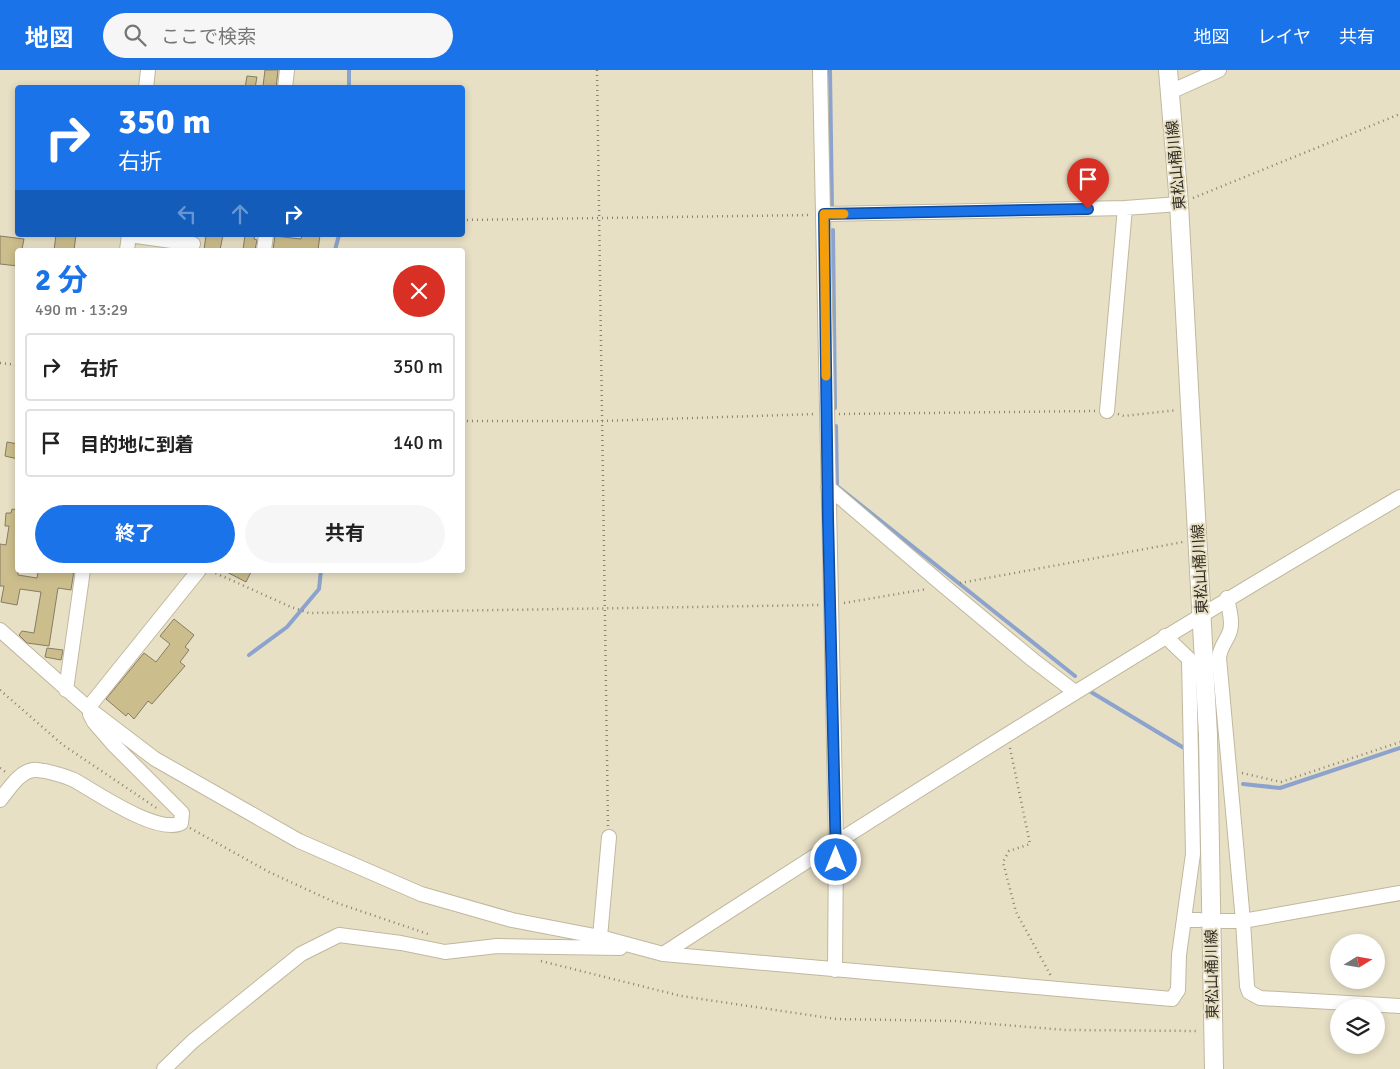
<!DOCTYPE html>
<html lang="ja">
<meta charset="utf-8">
<style>
body{margin:0;font-family:Signika,"Noto Sans JP",sans-serif;background:#f6f6f6;color:#222;height:100vh;display:flex;flex-direction:column;font-size:19px;white-space:nowrap}
*{box-sizing:border-box;margin:0}
p{font-size:16px;color:#767676}
.icon{flex:none;width:28px;height:28px;fill:none;stroke:currentColor;stroke-width:2;stroke-linecap:round;stroke-linejoin:round}
.map{position:relative;flex:1;overflow:hidden}
.drawer{position:absolute;left:15px;top:178px;width:450px;height:325px;display:flex;flex-direction:column;background:#fff;border-radius:5px;box-shadow:0 2px 8px #0003}
.drawer>*{flex:none}
.guide{position:absolute;left:15px;top:15px;width:450px;height:152px;border-radius:5px;box-shadow:0 2px 8px #0003;background:#1a73e8;color:#fff;overflow:hidden}
.needle{width:32px;rotate:79deg}
.fabs{position:absolute;left:1330px;top:864px;display:grid;gap:10px}
.fabs a{display:grid;place-items:center;width:55px;height:55px;border-radius:50%;background:#fff;box-shadow:0 2px 8px #0003;font-size:25px}
.pin{position:absolute;display:grid;place-items:center;width:42px;height:42px;color:#fff;margin:-51px -21px;border-radius:50% 50% 50% 0;rotate:-45deg;box-shadow:0 0 5px #0007}
.pin .icon{rotate:45deg}
.me{position:absolute;width:55px;margin:-28px;rotate:0deg;stroke-linejoin:round;filter:drop-shadow(0 0 4px #0008)}
.turn{display:flex;align-items:center;gap:18px;height:105px;padding:0 20px;font-size:22px}
.turn .icon{width:65px;height:65px;stroke-width:2.5}
.turn b{display:block;font-size:35px;line-height:42px}
.lanes{display:flex;align-items:center;height:48px;padding:0 20px;background:#0003;justify-content:center;gap:25px;direction:ltr}
.lanes .off{opacity:.35}
.round{display:grid;place-items:center;flex:none;width:52px;height:52px;border-radius:26px;background:#f6f6f6}
.overview{display:flex;align-items:center;justify-content:space-between;height:85px;padding:0 20px}
h1{font-size:30px;font-weight:700;line-height:38px;color:#1a73e8}
.primary-button{display:flex;gap:10px;margin-top:auto;padding:10px 20px}
.primary-button a{flex:1;height:58px;border-radius:30px;background:#1a73e8;color:#fff;font-size:20px;font-weight:700;line-height:58px;text-align:center}
.primary-button a+a{background:#f6f6f6;color:#222}
ul{padding:0;list-style:none}
li{display:flex;align-items:center;gap:15px;height:68px;margin:0 10px 8px;padding:0 10px;border:2px solid #e0e0e0;border-radius:5px}
li div{flex:1}
li b{display:block;font-size:19px}
li em{font-style:normal}
header{display:flex;align-items:center;gap:30px;box-sizing:border-box;height:70px;padding:0 25px;background:#1a73e8;color:#fff}
header strong{font-size:24px}
nav{display:flex;gap:28px;margin-inline-start:auto;font-size:18px}
.search{width:350px;height:45px;background:#f6f6f6;display:flex;align-items:center;gap:12px;box-sizing:border-box;padding:0 18px;border-radius:28px;color:#767676;font-size:19px}
.map>svg:first-child{display:block}
.lines{fill:none;stroke-linecap:round;stroke-linejoin:round}
.stream{stroke:#8ba3cd;stroke-width:4}
.building{fill:#ccbd8c;stroke:#857d64}
.minor-casing{stroke:#c0b89e;stroke-width:16}
.major-casing{stroke:#c0b89e;stroke-width:20}
.path{stroke:#888270;stroke-width:2.5;stroke-dasharray:1 4;stroke-linecap:butt}
.minor{stroke:#fff;stroke-width:14}
.major{stroke:#fff;stroke-width:18}
.route-casing{stroke:#114b97;stroke-width:12}
.route{stroke:#1a73e8;stroke-width:9}
.slow{stroke:#f59e0b;stroke-width:9}
.labels{text-anchor:middle;stroke-width:4;stroke-linejoin:round;paint-order:stroke}
.street-label{font-size:15px;fill:#302c22;stroke:#e8e0c5}
</style>
<header>
<strong>地図</strong>
<div class="search"><svg class="icon" aria-label="search" viewBox="0 0 24 24"><circle cx="10" cy="10" r="6"/><path d="M15 15l6 6"/></svg>ここで検索</div>
<nav><a>地図</a><a>レイヤ</a><a>共有</a></nav>
</header>
<div class="map">
<svg width="1400" height="999" viewBox="0 0 1400 999">
<rect width="100%" height="100%" fill="#e8e0c5"/>
<g class="lines">
<!-- stream -->
<path class="stream" d="M349,0V18
M830,0L832,139
M833,160L835,338
M335,180L339,165
M836,356L837,416L1075,606
M249,585L287,557L319,519L321,500
M1091,622L1184,678
M1243,714L1280,718L1400,678"/>
</g>
<!-- building -->
<path class="building" d="M265,0H278L276,18L263,16Z
M247,6L257,7L255,18H245Z
M56,165H76L74,180H54Z
M206,165H223L220,180H204Z
M245,165H255L254,169L257,170L255,180H243Z
M302,165H320L318,180H273L275,166L301,169Z
M0,166L24,169L22,179H18V196L0,194Z
M7,372L18,374V389L5,386Z
M12,439L18,440V505L37,508L38,502H41V500H74L71,520L58,518L49,576L27,573L19,565L22,561L34,563L41,522L20,519L17,535L1,532L4,516H0V474L6,475L9,456H5L6,443H11Z
M223,500H252L246,512Z
M174,549L194,565L185,577L189,580L180,592L185,596L152,634L148,631L134,649L128,643L126,646L106,629L144,583L156,592L170,574L160,566Z
M47,578L63,580L61,590L45,587Z"/>
<g class="lines">
<!-- minor casing -->
<g class="minor-casing">
<path id="minor" d="M820,0L836,772L835,900
M146,18L148,0
M285,18L287,0
M1170,22L1219,0
M824,144L1125,138L1179,134
M129,165L193,174
M127,180L129,165
M264,180L266,165
M1107,341L1125,138
M828,417L944,516L1033,590L1075,622
M1227,528C1229,539 1233,551 1230,561C1227,571 1220,576 1219,588L1243,851L1247,916L1249,922L1260,928L1400,936
M0,560L88,638L155,689L299,771L421,824L512,850L600,867L663,884L1172,929L1178,920L1179,885L1193,784L1189,589L1165,566
M66,620L83,500
M88,638L199,500
M0,730C9,719 19,702 33,700C36,699 41,701 45,701C54,703 65,706 74,710C96,722 157,765 181,753L182,743L113,674L94,652L90,644
M1184,850H1200
M1222,851H1243L1400,823
M600,867L609,767
M663,884C906,726 1151,573 1400,427
M164,999L193,971L301,884L339,865L401,873L445,882L497,876L620,878"/>
</g>
<!-- major casing -->
<g class="major-casing">
<path id="major" d="M1168,0L1179,134L1208,665L1214,999"/>
</g>
<!-- path -->
<path class="path" d="M597,0L608,756
M1193,128L1400,44
M462,150L811,145
M0,293L18,295
M839,344L1096,341
M1118,344L1124,346L1177,340
M462,351H601L816,344
M211,501L291,537L309,543L819,535
M960,513L1183,472
M844,533L927,519
M0,620L63,675L158,739
M1010,678L1030,774L1009,781L1003,792L1016,842L1051,906
M0,698L7,703
M1242,703L1281,712L1400,672
M190,758L269,802L334,832L431,865
M541,891L681,926L836,949L955,951L1066,960L1199,961"/>
<!-- minor -->
<use href="#minor" class="minor"/>
<!-- major -->
<use href="#major" class="major"/>
</g>
<g class="lines">
<!-- route casing -->
<g class="route-casing">
<path id="route" d="M836,790L828,448L824,144L1088,139"/>
</g>
<!-- route -->
<use href="#route" class="route"/>
<!-- slow -->
<path class="slow" d="M826,306L824,144H844"/>
</g>
<g class="labels">
<!-- street labels -->
<g class="street-label">
<text transform="translate(1176 95) rotate(-95)" y="5">東松山桶川線</text>
<text transform="translate(1200 499) rotate(-93)" y="5">東松山桶川線</text>
<text transform="translate(1212 904) rotate(-91)" y="5">東松山桶川線</text>
</g>
</g>
</svg>
<div class="fabs">
<a><svg class="needle" viewBox="-14 -14 28 28"><path d="M0-13l5 13h-10z" fill="#e53935"/><path d="M0 13l5-13h-10z" fill="#767676"/></svg></a>
<a><svg class="icon" aria-label="layers" viewBox="0 0 24 24"><path d="M12 4l9 5-9 5-9-5zM3 14l9 5 9-5"/></svg></a>
</div>
<div class="pin" style="left:1088px;top:139px;background:#d93025"><svg class="icon" aria-label="arrive" viewBox="0 0 24 24"><path d="M6 21V4h12l-3 4 3 4H6"/></svg></div>
<svg class="me" style="left:836px;top:790px" viewBox="-20 -20 40 40"><circle r="17" fill="#1a73e8" stroke="#fff" stroke-width="3"/><path d="M0-11L8 9 0 5-8 9z" fill="#fff"/></svg>
<div class="guide">
<div class="turn"><svg class="icon" aria-label="right" viewBox="0 0 24 24"><path d="M7 20v-9h11M14 6l5 5-5 5"/></svg><div><b>350 m</b>右折</div></div>
<div class="lanes"><svg class="icon off" aria-label="left" viewBox="0 0 24 24"><path d="M17 20v-9H6M10 6l-5 5 5 5"/></svg><svg class="icon off" aria-label="ahead" viewBox="0 0 24 24"><path d="M12 20V5M6 11l6-6 6 6"/></svg><svg class="icon" aria-label="right" viewBox="0 0 24 24"><path d="M7 20v-9h11M14 6l5 5-5 5"/></svg></div>
</div>
<section class="drawer">
<div class="overview"><div><h1>2 分</h1><p>490 m · 13:29</p></div><a class="round" style="background:#d93025;color:#fff"><svg class="icon" aria-label="close" viewBox="0 0 24 24"><path d="M6 6l12 12M18 6L6 18"/></svg></a></div>
<ul>
<li><svg class="icon" aria-label="right" viewBox="0 0 24 24"><path d="M7 20v-9h11M14 6l5 5-5 5"/></svg><div><b>右折</b></div><em>350 m</em></li>
<li><svg class="icon" aria-label="arrive" viewBox="0 0 24 24"><path d="M6 21V4h12l-3 4 3 4H6"/></svg><div><b>目的地に到着</b></div><em>140 m</em></li>
</ul>
<div class="primary-button"><a>終了</a><a>共有</a></div>
</section>
</div>
